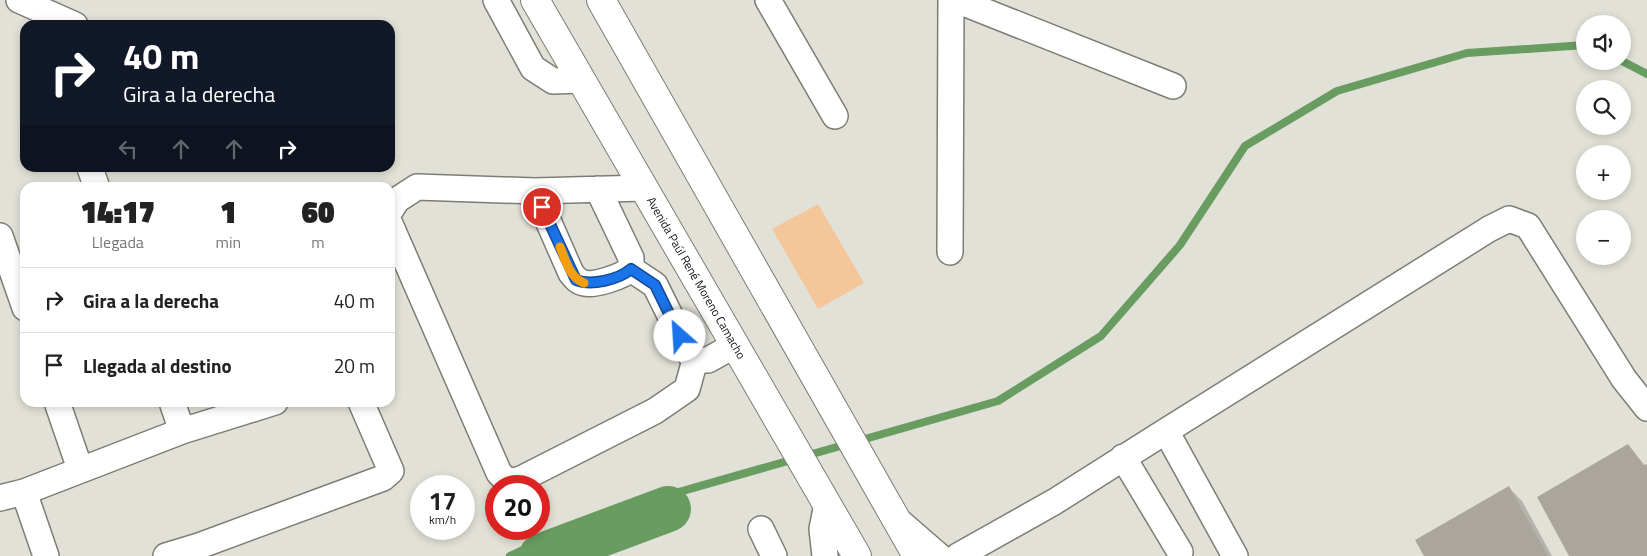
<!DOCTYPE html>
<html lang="es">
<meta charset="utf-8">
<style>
body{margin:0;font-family:"Titillium Web",sans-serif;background:#f2f2f2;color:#222;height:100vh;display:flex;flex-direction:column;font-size:19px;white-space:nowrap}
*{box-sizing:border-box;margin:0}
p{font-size:16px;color:#767676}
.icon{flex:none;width:28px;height:28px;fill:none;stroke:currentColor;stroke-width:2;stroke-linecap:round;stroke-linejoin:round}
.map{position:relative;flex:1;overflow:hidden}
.sheet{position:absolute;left:20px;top:182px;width:375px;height:225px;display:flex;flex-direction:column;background:#fff;border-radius:15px;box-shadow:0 2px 8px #0003}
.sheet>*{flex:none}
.guide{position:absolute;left:20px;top:20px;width:375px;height:152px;border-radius:15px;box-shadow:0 2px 8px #0003;background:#111827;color:#fff;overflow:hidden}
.controls{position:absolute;left:1576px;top:15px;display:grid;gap:10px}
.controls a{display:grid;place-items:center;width:55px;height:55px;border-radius:50%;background:#fff;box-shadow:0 2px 8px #0003;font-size:25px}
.speed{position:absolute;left:410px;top:475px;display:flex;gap:10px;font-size:25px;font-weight:700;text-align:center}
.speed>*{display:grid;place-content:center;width:65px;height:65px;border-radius:50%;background:#fff;box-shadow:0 2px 8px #0003;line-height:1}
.speed small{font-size:12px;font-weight:400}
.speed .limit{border:8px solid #d22;background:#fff;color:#111}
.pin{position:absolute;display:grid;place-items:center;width:42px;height:42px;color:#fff;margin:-21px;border:2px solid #fff;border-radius:50%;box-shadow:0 1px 5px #0007}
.me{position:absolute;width:55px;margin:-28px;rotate:334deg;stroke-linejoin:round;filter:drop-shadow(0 0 4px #0008)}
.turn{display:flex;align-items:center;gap:18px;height:105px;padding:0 20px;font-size:22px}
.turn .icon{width:65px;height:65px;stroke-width:2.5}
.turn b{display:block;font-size:35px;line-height:42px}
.lanes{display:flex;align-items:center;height:48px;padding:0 20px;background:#0003;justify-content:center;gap:25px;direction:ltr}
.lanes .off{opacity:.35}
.eta{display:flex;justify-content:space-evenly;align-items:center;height:85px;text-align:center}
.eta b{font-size:30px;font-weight:800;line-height:35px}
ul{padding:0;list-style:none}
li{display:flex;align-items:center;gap:15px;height:65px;padding:0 20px;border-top:1px solid #e0e0e0}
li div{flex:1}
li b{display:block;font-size:19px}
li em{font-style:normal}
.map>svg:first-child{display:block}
.green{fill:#f4c69a}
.shadow{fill:#0003}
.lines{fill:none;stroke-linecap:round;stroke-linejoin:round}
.stream{stroke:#689c60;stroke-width:8}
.river{stroke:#689c60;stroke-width:46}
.building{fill:#aba69d}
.minor-casing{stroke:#7e7d74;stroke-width:28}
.major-casing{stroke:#7e7d74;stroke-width:30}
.minor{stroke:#fff;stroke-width:25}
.major{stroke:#fff;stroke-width:28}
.route-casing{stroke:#114b97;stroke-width:12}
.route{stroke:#1a73e8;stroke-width:9}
.slow{stroke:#f59e0b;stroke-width:9}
.labels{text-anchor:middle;stroke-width:4;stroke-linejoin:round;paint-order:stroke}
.street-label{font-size:12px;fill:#12120e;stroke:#fff}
</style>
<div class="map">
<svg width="1647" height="556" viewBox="0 0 1647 556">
<rect width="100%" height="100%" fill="#e1e1d7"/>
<!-- green -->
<path class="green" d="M818,204L864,283L818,309L772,229Z"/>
<!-- shadow -->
<path class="shadow" d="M1509,488L1522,501L1552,556H1425Z"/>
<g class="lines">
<!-- stream -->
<path class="stream" d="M1622,61L1647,74
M510,556L602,514L998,401L1101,336L1180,245L1245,146L1337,91L1467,53L1585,45"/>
<!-- river -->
<path class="river" d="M542,556L668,509"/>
</g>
<!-- building -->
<path class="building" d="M1628,444L1644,465L1647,464V556H1569L1537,497Z
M1509,486L1548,556H1424L1415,540Z"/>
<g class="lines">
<!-- minor casing -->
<g class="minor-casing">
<path id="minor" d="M19,0L75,25
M496,0L533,68L553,81L581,80
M768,0L835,116
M956,0L1173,86
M90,168L97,188
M535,191L571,273C575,278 578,282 584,283C595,286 623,276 631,269V258L598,189
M390,211L397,200L417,187L535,191L644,188
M390,224L499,473L508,482L521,479L655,411L687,389L695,360
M0,236L25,308
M950,252L951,0
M631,269L655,285L688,352L695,360H708L735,345
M57,402L80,469
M172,402L182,431
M1123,457L1180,552
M24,492L46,556
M0,498L24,492L182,431L275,402
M901,523L939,556
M761,529L774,556
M166,556L199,546L383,478L391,471L361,402
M825,556L822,529L827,504
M958,556L1054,502L1166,431
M1235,556L1166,431L1489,229L1509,219L1528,226L1624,379L1647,408"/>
</g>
<!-- major casing -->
<g class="major-casing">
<path id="major" d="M535,0L857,556
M601,0L917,556"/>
</g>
<!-- minor -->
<use href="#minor" class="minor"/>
<!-- major -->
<use href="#major" class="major"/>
</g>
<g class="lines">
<!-- route casing -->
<g class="route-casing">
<path id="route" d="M542,207L576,280C591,286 618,280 631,269L655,285L680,336"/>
</g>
<!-- route -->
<use href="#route" class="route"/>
<!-- slow -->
<path class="slow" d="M560,247C566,261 569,277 584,283"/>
</g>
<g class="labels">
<!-- street labels -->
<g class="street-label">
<text transform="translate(696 278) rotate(60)" y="4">Avenida Paúl René Moreno Camacho</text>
</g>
</g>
</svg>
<div class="controls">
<a><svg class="icon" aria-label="sound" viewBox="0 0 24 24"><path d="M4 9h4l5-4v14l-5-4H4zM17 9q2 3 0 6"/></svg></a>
<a><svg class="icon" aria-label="search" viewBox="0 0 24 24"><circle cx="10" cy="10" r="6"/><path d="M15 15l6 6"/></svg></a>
<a>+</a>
<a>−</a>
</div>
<div class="speed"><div>17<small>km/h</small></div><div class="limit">20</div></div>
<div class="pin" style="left:542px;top:207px;background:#d93025"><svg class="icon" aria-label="arrive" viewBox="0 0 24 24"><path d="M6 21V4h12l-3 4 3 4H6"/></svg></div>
<svg class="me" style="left:680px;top:336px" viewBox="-20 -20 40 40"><circle r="19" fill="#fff"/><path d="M0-13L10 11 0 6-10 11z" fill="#1a73e8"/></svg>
<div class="guide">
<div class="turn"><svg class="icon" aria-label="right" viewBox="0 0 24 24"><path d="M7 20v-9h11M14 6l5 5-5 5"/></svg><div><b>40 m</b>Gira a la derecha</div></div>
<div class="lanes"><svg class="icon off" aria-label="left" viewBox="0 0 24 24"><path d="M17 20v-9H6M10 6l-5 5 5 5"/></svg><svg class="icon off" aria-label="ahead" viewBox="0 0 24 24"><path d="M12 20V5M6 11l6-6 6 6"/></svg><svg class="icon off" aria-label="ahead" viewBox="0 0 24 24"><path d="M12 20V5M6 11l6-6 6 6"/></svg><svg class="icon" aria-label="right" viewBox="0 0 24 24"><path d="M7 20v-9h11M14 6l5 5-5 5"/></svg></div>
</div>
<section class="sheet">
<div class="eta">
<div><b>14:17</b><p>Llegada</p></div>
<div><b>1</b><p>min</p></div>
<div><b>60</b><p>m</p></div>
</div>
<ul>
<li><svg class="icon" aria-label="right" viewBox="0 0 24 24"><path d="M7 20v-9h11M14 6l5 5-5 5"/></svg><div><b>Gira a la derecha</b></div><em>40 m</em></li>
<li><svg class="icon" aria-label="arrive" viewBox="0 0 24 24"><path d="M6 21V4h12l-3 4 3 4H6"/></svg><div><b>Llegada al destino</b></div><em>20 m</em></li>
</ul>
</section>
</div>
